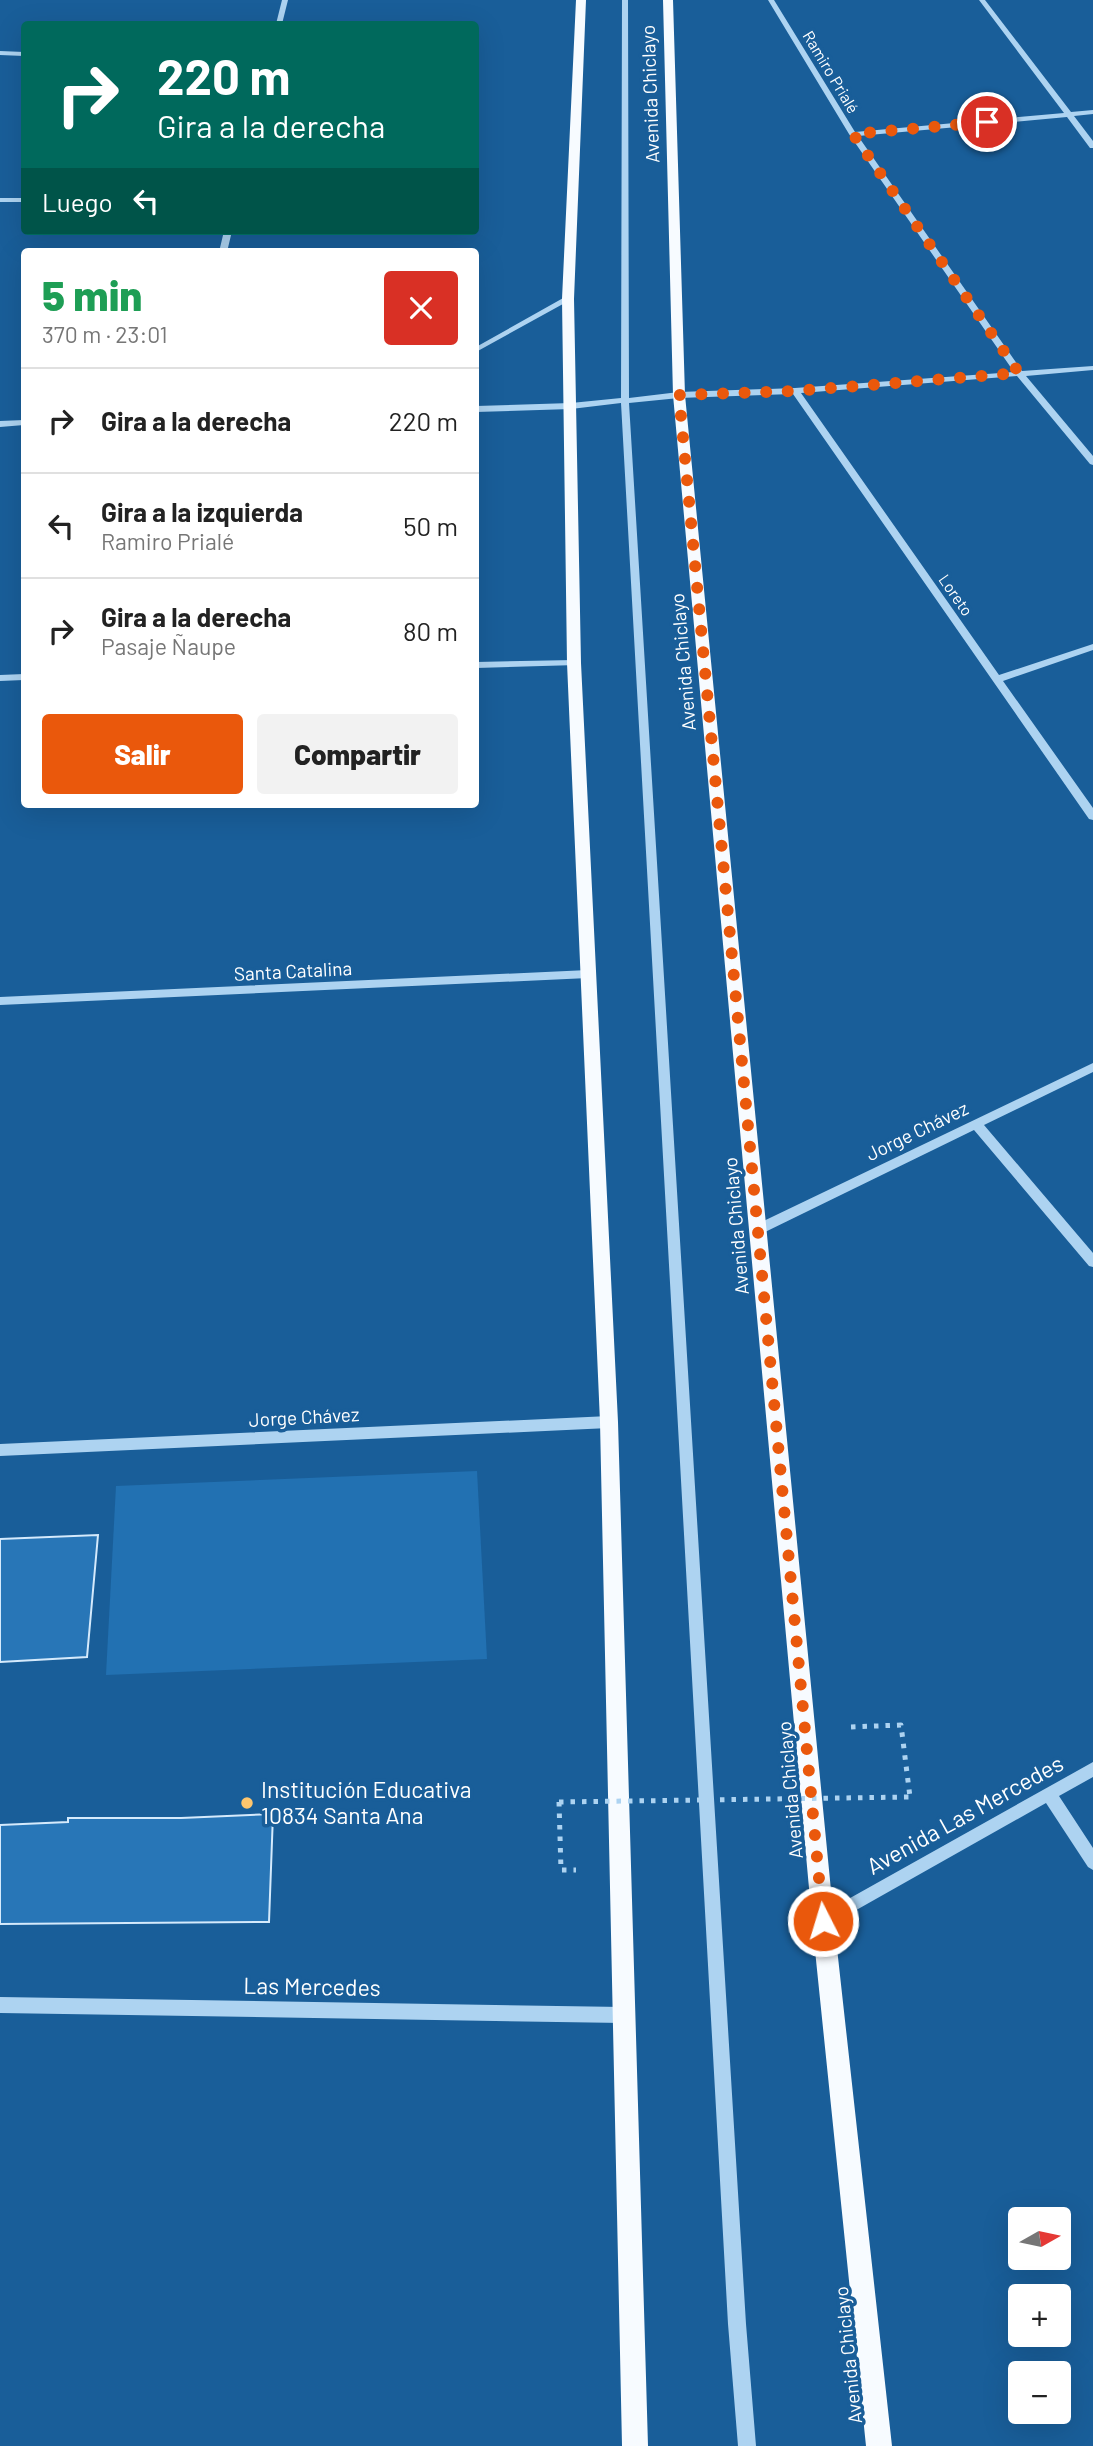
<!DOCTYPE html>
<html lang="es">
<meta charset="utf-8">
<style>
body{margin:0;font-family:Barlow,sans-serif;background:#f2f2f2;color:#222;height:100vh;display:flex;flex-direction:column;font-size:26px;white-space:nowrap}
*{box-sizing:border-box;margin:0}
p{font-size:23px;color:#767676}
.icon{flex:none;width:38px;height:38px;fill:none;stroke:currentColor;stroke-width:2;stroke-linecap:round;stroke-linejoin:round}
.map{position:relative;flex:1;overflow:hidden}
.panel{position:absolute;left:21px;top:248px;width:458px;height:560px;display:flex;flex-direction:column;background:#fff;border-radius:7px;box-shadow:0 7px 28px #0002}
.panel>*{flex:none}
.hud{position:absolute;left:21px;top:21px;width:458px;height:214px;border-radius:7px;box-shadow:0 7px 28px #0002;background:#00695c;color:#fff;overflow:hidden}
.needle{width:46px;rotate:81deg}
.fabs{position:absolute;left:1008px;top:2207px;display:grid;gap:14px}
.fabs a{display:grid;place-items:center;width:63px;height:63px;border-radius:7px;background:#fff;box-shadow:0 7px 28px #0002;font-size:35px}
.pin{position:absolute;display:grid;place-items:center;width:60px;height:60px;color:#fff;margin:-30px;border:4px solid #fff;border-radius:50%;box-shadow:0 2px 7px #0007}
.me{position:absolute;width:77px;margin:-38px;rotate:355deg;stroke-linejoin:round;filter:drop-shadow(0 0 5px #0008)}
.turn{display:flex;align-items:center;gap:24px;height:147px;padding:0 21px;font-size:32px}
.turn .icon{width:91px;height:91px;stroke-width:2.5}
.turn b{display:block;font-size:49px;line-height:60px}
.then{display:flex;align-items:center;height:66px;padding:0 21px;background:#0003;gap:14px;font-size:26px}
.round{display:grid;place-items:center;flex:none;width:74px;height:74px;border-radius:7px;background:#f2f2f2}
.head{display:flex;align-items:center;justify-content:space-between;height:119px;padding:0 21px}
h1{font-size:42px;font-weight:800;line-height:52px;color:#1e9e55}
.cta{display:flex;gap:14px;margin-top:auto;padding:14px 21px}
.cta a{flex:1;height:80px;border-radius:7px;background:#ea580c;color:#fff;font-size:28px;font-weight:800;line-height:80px;text-align:center}
.cta a+a{background:#f2f2f2;color:#222}
ul{padding:0;list-style:none}
li{display:flex;align-items:center;gap:21px;height:105px;padding:0 21px;border-top:2px solid #e0e0e0}
li div{flex:1}
li b{display:block;font-size:26px}
li em{font-style:normal}
.map>svg:first-child{display:block}
.green{fill:#2271b2}
.building{fill:#2876b7;stroke:#d5eafc;stroke-width:2}
.lines{fill:none;stroke-linecap:round;stroke-linejoin:round}
.path{stroke:#add3f1;stroke-width:5;stroke-dasharray:4.5 7;stroke-linecap:butt}
.minor{fill:#add3f1;fill-rule:evenodd}
.major{fill:#f7fbff;fill-rule:evenodd}
.path-bridge{stroke:#add3f1;stroke-width:5;stroke-dasharray:4.5 7;stroke-linecap:butt}
.route{stroke:#ea580c;stroke-width:12;stroke-dasharray:0 21.6}
.poi-dot{fill:#ffc66d;stroke:#195e99;stroke-width:2.5}
.labels{text-anchor:middle;stroke-width:7;stroke-linejoin:round;paint-order:stroke}
.far-street-label{font-size:16px;fill:#fff;stroke:#195e99}
.street-label{font-size:19px;fill:#fff;stroke:#195e99}
.near-poi-label{font-size:23px;fill:#fff;stroke:#195e99;text-anchor:start}
.near-street-label{font-size:23px;fill:#fff;stroke:#195e99}
</style>
<div class="map">
<svg width="1093" height="2446" viewBox="0 0 1093 2446">
<rect width="100%" height="100%" fill="#195e99"/>
<!-- green -->
<path class="green" d="M477,1471L487,1659L106,1675L116,1486Z"/>
<!-- building -->
<path class="building" d="M98,1535L87,1657L0,1662V1539Z
M273,1814L269,1922L0,1924V1825L68,1822V1818H181Z"/>
<g class="lines">
<!-- path -->
<path class="path" d="M851,1727L901,1725L910,1797
M559,1802L561,1870H576"/>
<!-- minor -->
<path class="minor" d="M282,0H288L282,24H276Z
M622,0H628L629,398L679,392L795,388L1014,372L849,134L768,0H774L855,132L1064,113L979,0H985L1071,112L1093,110V114L1074,116L1093,141V148H1090L1067,117L858,136L1022,371L1093,366V370L1026,376L1093,456V465L1090,464L1017,376L801,393L999,675L1093,644V650L1003,681L1093,808V820L1089,819L793,394L679,398L629,403L746,2324L756,2446H738L728,2324L621,403L571,409L476,412V406L571,403L621,398Z
M0,51L24,52V56L0,55Z
M0,198H24V202H0Z
M224,231H232L227,252H219Z
M565,297L572,299L476,352V347Z
M24,420V425L0,427V421Z
M574,660L579,663L577,665L476,668V662Z
M24,674V680L0,681V675Z
M588,970L594,974L588,978L0,1005V997Z
M1093,1063V1072L984,1125L1093,1253V1267L1089,1266L974,1130L761,1234H753L751,1230L753,1226Z
M609,1416L614,1418L616,1422L614,1426L609,1428L0,1456V1444Z
M1093,1762V1777L1059,1796L1093,1848V1870L1088,1867L1046,1803L828,1926L823,1929L818,1926L815,1921L818,1916Z
M0,1997L623,2007L629,2009L631,2015L629,2021L623,2023L0,2013Z"/>
<!-- major -->
<path class="major" d="M576,0H586L574,299L581,663L618,1422L648,2446H622L600,1422L567,663L562,299Z
M663,0H673L685,395L834,1921L892,2446H866L812,1921L673,395Z"/>
<!-- path-bridge -->
<path class="path-bridge" d="M559,1802L910,1797"/>
</g>
<g class="lines">
<!-- route -->
<path class="route" d="M823,1921L679,395L795,391L1019,373L853,134L987,122"/>
</g>
<!-- markers -->
<circle class="poi-dot" cx="247" cy="1803" r="7"/>
<g class="labels">
<!-- far-street labels -->
<g class="far-street-label">
<text transform="translate(831 72) rotate(59)" y="6">Ramiro Prialé</text>
<text transform="translate(956 595) rotate(55)" y="6">Loreto</text>
</g>
<!-- street labels -->
<g class="street-label">
<text transform="translate(650 94) rotate(-92)" y="7">Avenida Chiclayo</text>
<text transform="translate(683 662) rotate(-95)" y="7">Avenida Chiclayo</text>
<text transform="translate(293 971) rotate(-3)" y="7">Santa Catalina</text>
<text transform="translate(917 1131) rotate(-26)" y="7">Jorge Chávez</text>
<text transform="translate(736 1226) rotate(-95)" y="7">Avenida Chiclayo</text>
<text transform="translate(304 1417) rotate(-3)" y="7">Jorge Chávez</text>
<text transform="translate(790 1790) rotate(-95)" y="7">Avenida Chiclayo</text>
<text transform="translate(848 2355) rotate(-96)" y="7">Avenida Chiclayo</text>
</g>
<!-- near-poi labels -->
<g class="near-poi-label">
<text x="261" y="1798">Institución Educativa<tspan x="261" dy="26">10834 Santa Ana</tspan></text>
</g>
<!-- near-street labels -->
<g class="near-street-label">
<text transform="translate(965 1815) rotate(-29)" y="8">Avenida Las Mercedes</text>
<text transform="translate(312 1987) rotate(1)" y="8">Las Mercedes</text>
</g>
</g>
</svg>
<div class="fabs">
<a><svg class="needle" viewBox="-14 -14 28 28"><path d="M0-13l5 13h-10z" fill="#e53935"/><path d="M0 13l5-13h-10z" fill="#767676"/></svg></a>
<a>+</a>
<a>−</a>
</div>
<div class="pin" style="left:987px;top:122px;background:#d93025"><svg class="icon" aria-label="arrive" viewBox="0 0 24 24"><path d="M6 21V4h12l-3 4 3 4H6"/></svg></div>
<svg class="me" style="left:823px;top:1921px" viewBox="-20 -20 40 40"><circle r="17" fill="#ea580c" stroke="#fff" stroke-width="3"/><path d="M0-11L8 9 0 5-8 9z" fill="#fff"/></svg>
<div class="hud">
<div class="turn"><svg class="icon" aria-label="right" viewBox="0 0 24 24"><path d="M7 20v-9h11M14 6l5 5-5 5"/></svg><div><b>220 m</b>Gira a la derecha</div></div>
<div class="then">Luego<svg class="icon" aria-label="left" viewBox="0 0 24 24"><path d="M17 20v-9H6M10 6l-5 5 5 5"/></svg></div>
</div>
<section class="panel">
<div class="head"><div><h1>5 min</h1><p>370 m · 23:01</p></div><a class="round" style="background:#d93025;color:#fff"><svg class="icon" aria-label="close" viewBox="0 0 24 24"><path d="M6 6l12 12M18 6L6 18"/></svg></a></div>
<ul>
<li><svg class="icon" aria-label="right" viewBox="0 0 24 24"><path d="M7 20v-9h11M14 6l5 5-5 5"/></svg><div><b>Gira a la derecha</b></div><em>220 m</em></li>
<li><svg class="icon" aria-label="left" viewBox="0 0 24 24"><path d="M17 20v-9H6M10 6l-5 5 5 5"/></svg><div><b>Gira a la izquierda</b><p>Ramiro Prialé</p></div><em>50 m</em></li>
<li><svg class="icon" aria-label="right" viewBox="0 0 24 24"><path d="M7 20v-9h11M14 6l5 5-5 5"/></svg><div><b>Gira a la derecha</b><p>Pasaje Ñaupe</p></div><em>80 m</em></li>
</ul>
<div class="cta"><a>Salir</a><a>Compartir</a></div>
</section>
</div>
